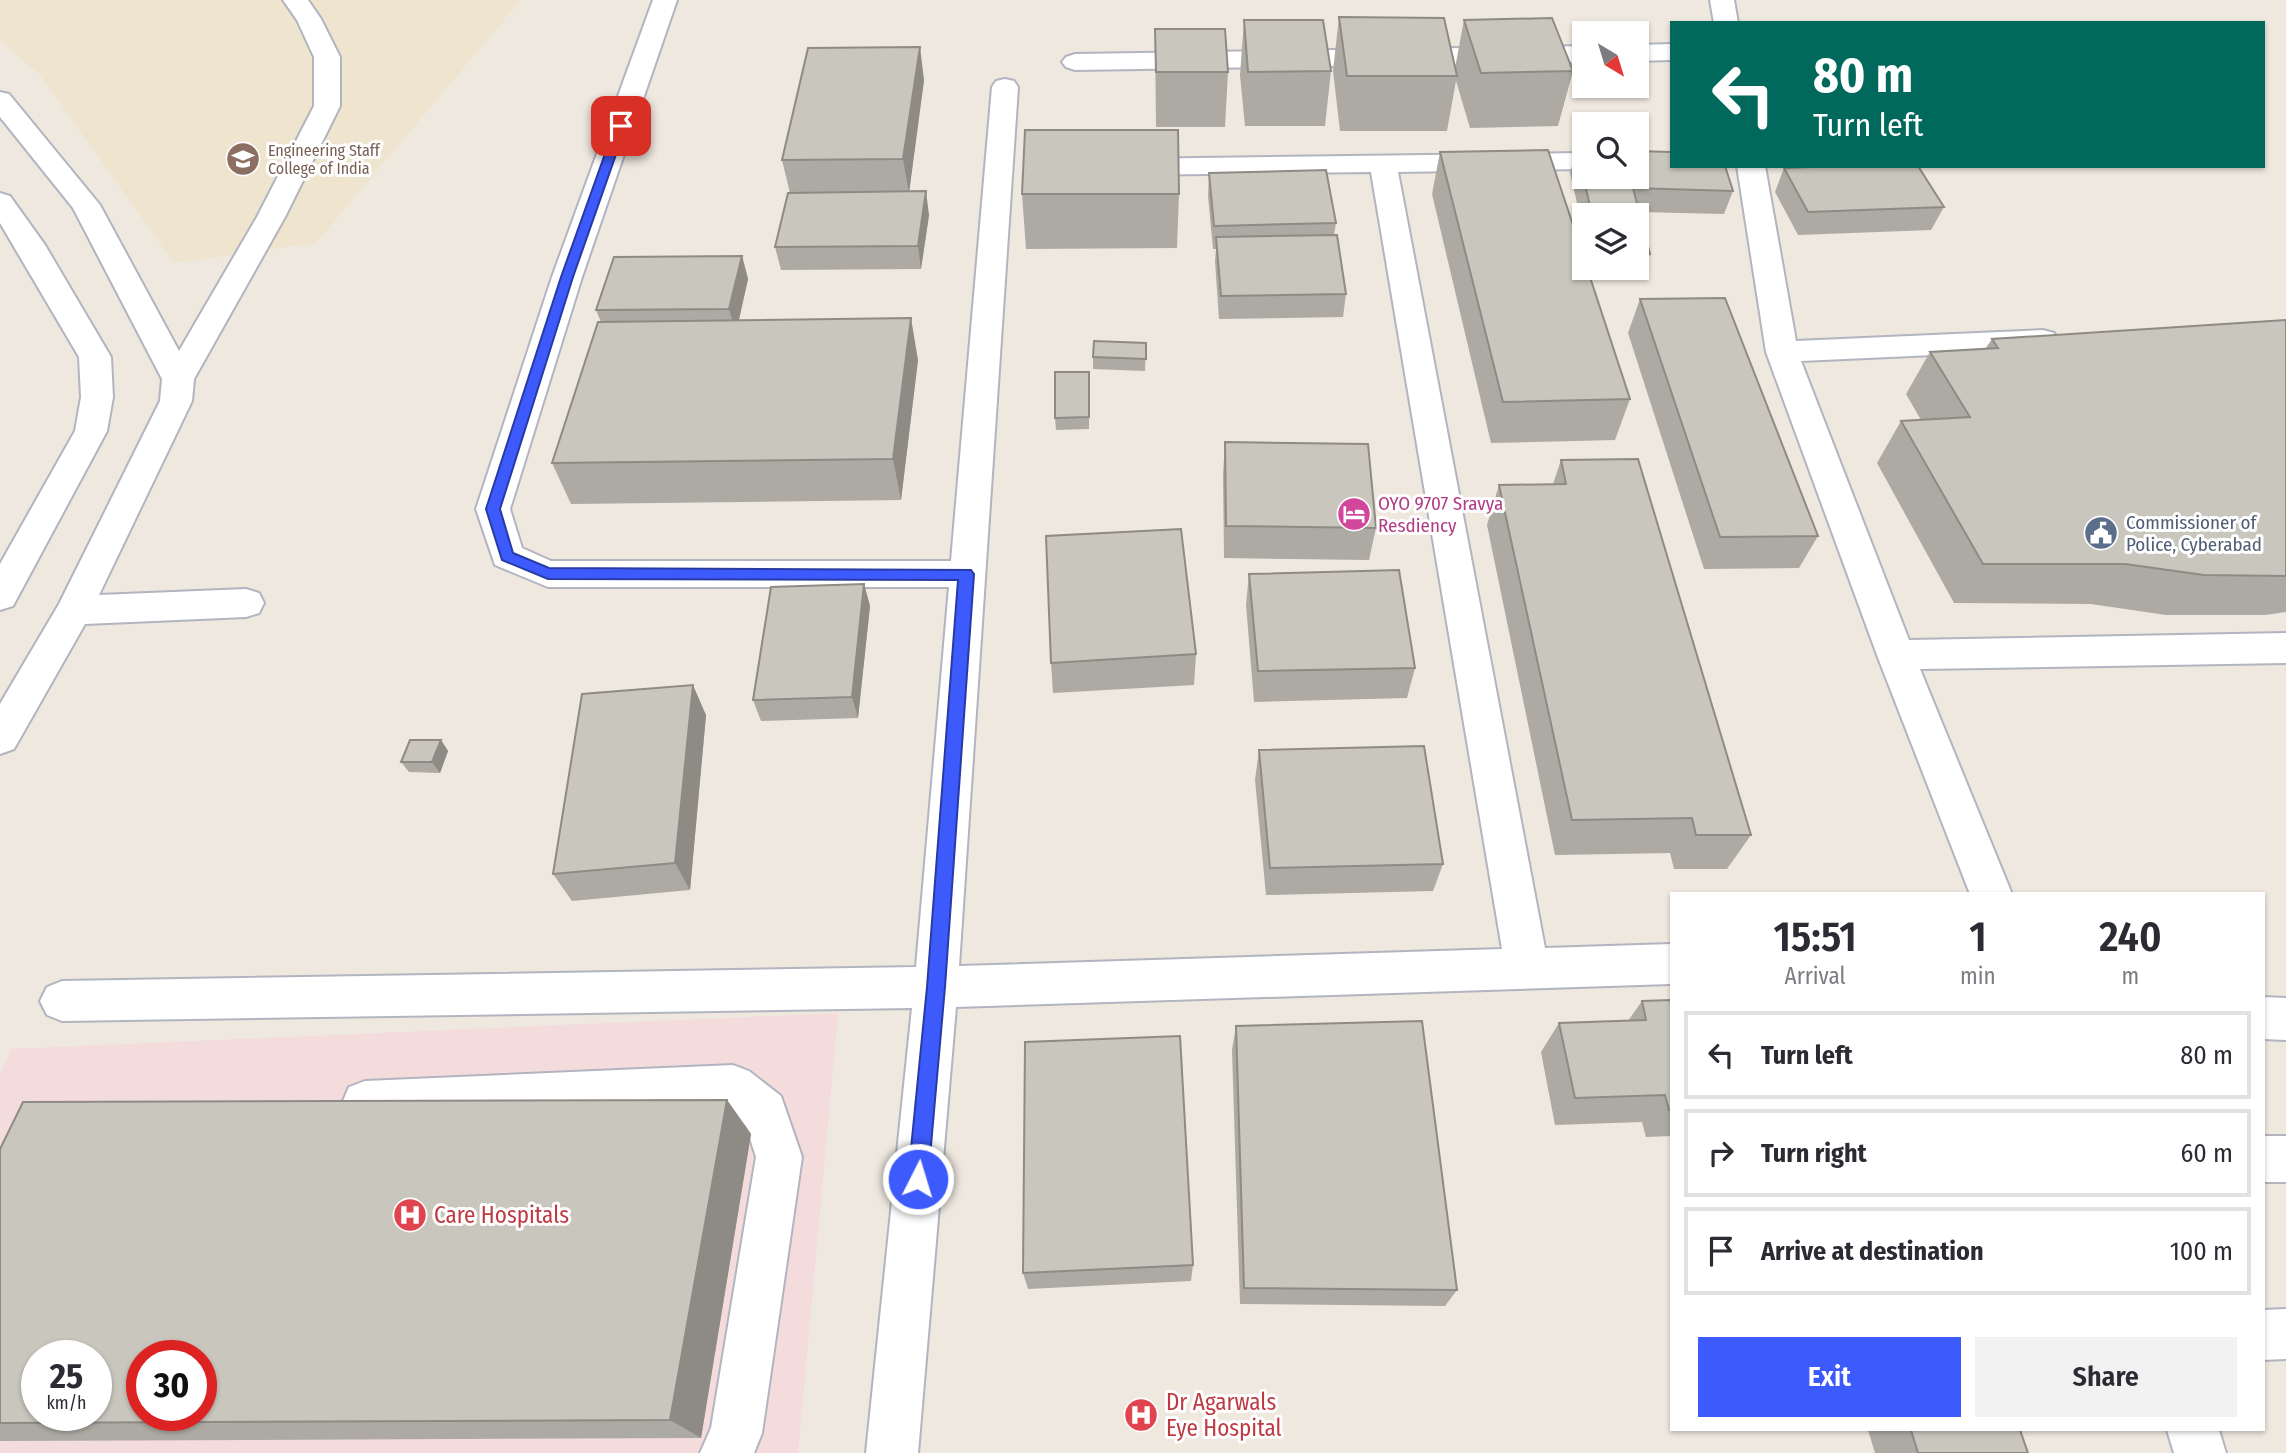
<!DOCTYPE html>
<style>
body{margin:0;font-family:"Fira Sans Condensed",sans-serif;background:#f2f2f3;color:#2b2b33;height:100vh;display:flex;flex-direction:column;font-size:26px;white-space:nowrap}
*{box-sizing:border-box;margin:0}
p{font-size:23px;color:#7c7c81}
.icon{flex:none;width:38px;height:38px;fill:none;stroke:currentColor;stroke-width:2;stroke-linecap:round;stroke-linejoin:round}
.map{position:relative;flex:1;overflow:hidden}
.sheet{position:absolute;left:1670px;top:892px;width:595px;height:539px;display:flex;flex-direction:column;background:#fff;border-radius:0px;box-shadow:0 2px 5px #0004}
.sheet>*{flex:none}
.top-card{position:absolute;left:1670px;top:21px;width:595px;height:147px;border-radius:0px;box-shadow:0 2px 5px #0004;background:#00695c;color:#fff;overflow:hidden}
.needle{width:46px;rotate:142deg}
.controls{position:absolute;left:1572px;top:21px;display:grid;gap:14px}
.controls a{display:grid;place-items:center;width:77px;height:77px;border-radius:0px;background:#fff;box-shadow:0 2px 5px #0004;font-size:35px}
.speed{position:absolute;left:21px;top:1340px;display:flex;gap:14px;font-size:35px;font-weight:700;text-align:center}
.speed>*{display:grid;place-content:center;width:91px;height:91px;border-radius:50%;background:#fff;box-shadow:0 2px 5px #0004;line-height:1}
.speed small{font-size:18px;font-weight:400}
.speed .limit{border:10px solid #d22;background:#fff;color:#111}
.pin{position:absolute;display:grid;place-items:center;width:60px;height:60px;color:#fff;margin:-30px;border-radius:14px;box-shadow:0 4px 10px #0006}
.me{position:absolute;width:77px;margin:-38px;rotate:5deg;stroke-linejoin:round;filter:drop-shadow(0 0 5px #0008)}
.turn{display:flex;align-items:center;gap:24px;height:147px;padding:0 28px;font-size:32px}
.turn .icon{width:91px;height:91px;stroke-width:2.5}
.turn b{display:block;font-size:49px;line-height:60px}
.eta{display:flex;justify-content:space-evenly;align-items:center;height:119px;text-align:center}
.eta b{font-size:42px;font-weight:600;line-height:49px}
.cta{display:flex;gap:14px;margin-top:auto;padding:14px 28px}
.cta a{flex:1;height:80px;border-radius:0px;background:#3d5bfc;color:#fff;font-size:28px;font-weight:600;line-height:80px;text-align:center}
.cta a+a{background:#f2f2f3;color:#2b2b33}
ul{padding:0;list-style:none}
li{display:flex;align-items:center;gap:21px;height:88px;margin:0 14px 10px;padding:0 14px;border:4px solid #e1e1e2;border-radius:0px}
li div{flex:1}
li b{display:block;font-size:26px}
li em{font-style:normal}
.map>svg:first-child{display:block}
.education{fill:#efe5ce}
.medical{fill:#f4dcdd;fill-rule:evenodd}
.lines{fill:none;stroke-linecap:round;stroke-linejoin:round}
.minor-casing{stroke:#b2b4c0;stroke-width:4}
.minor{fill:#fff;fill-rule:evenodd}
.wall{fill:#adaaa3}
.shaded-wall{fill:#8d8b84}
.building{fill:#c9c6bd;stroke:#8d8b84;stroke-width:2;fill-rule:evenodd}
.route{fill:#3d5bfc;stroke:#283ba4;stroke-width:2}
.labels{text-anchor:middle;stroke-width:6;stroke-linejoin:round;paint-order:stroke}
.far-education-label{font-size:16px;fill:#785e54;stroke:#fff;text-anchor:start}
.hotel-label{font-size:19px;fill:#b23c85;stroke:#fff;text-anchor:start}
.service-label{font-size:19px;fill:#4e5e75;stroke:#fff;text-anchor:start}
.near-health-label{font-size:23px;fill:#be3a42;stroke:#fff;text-anchor:start}
</style>
<div class="map">
<svg width="2286" height="1453" viewBox="0 0 2286 1453">
<rect width="100%" height="100%" fill="#eee8df"/>
<!-- education -->
<path class="education" d="M0,0H521L316,243L174,263L40,75L0,40Z"/>
<!-- medical -->
<path class="medical" d="M838,1013L798,1453H0V1074L11,1049ZM37,1356H96V1416H37ZM142,1356H201V1416H142Z"/>
<g class="lines">
<!-- minor casing -->
<g class="minor-casing">
<path id="minor" d="M283,0H308L321,19L340,57V106L285,217L194,379L192,401L99,595L246,589L259,593L264,603L259,613L246,617L85,624L14,749L0,754V704L59,604L160,401L162,379L73,208L0,117V92L9,94L100,205L179,351L257,217L314,106V57L297,20Z
M653,0H677L582,277L510,509L522,548L551,561H951L992,87L996,81L1005,79L1014,81L1018,87L959,966L1502,949L1371,172L1125,175L1115,173L1111,167L1115,161L1125,159L1584,153V169L1398,172L1545,948L1671,944V984L956,1007L918,1453H866L912,1008L62,1021L47,1015L40,1001L47,987L62,981L916,967L949,587H548L495,565L476,509L552,277Z
M1710,0H1734L1738,23H1714Z
M1671,44V60L1636,61V45Z
M1584,46V62L1075,70L1066,67L1062,62L1066,57L1075,54Z
M1737,166H1765L1796,341L2043,330L2054,333L2059,340L2054,347L2043,350L1801,361L1909,640L2286,633V663L1920,669L2012,894H1970L1877,655L1766,352Z
M0,193L10,196L45,245L111,357L113,397L107,431L13,606L0,610V564L75,431L81,397L79,357L0,223Z
M2263,997L2286,998V1040L2263,1039Z
M733,1065L749,1071L781,1096L802,1157L762,1433L754,1453H700L711,1428L756,1157L746,1126L725,1109L365,1125L349,1119L342,1103L349,1087L365,1081Z
M2263,1136H2286V1182H2263Z
M2286,1309V1359L2263,1360V1310Z
M2167,1430H2219L2226,1453H2174Z"/>
</g>
<!-- minor -->
<use href="#minor" class="minor"/>
</g>
<!-- wall -->
<path class="wall" d="M1339,17L1455,68L1464,20L1573,71L1558,126L1470,128L1456,81L1447,131H1340L1333,71Z
M1244,20L1331,71L1325,126H1245L1240,75Z
M1155,29L1228,72L1225,127H1156Z
M924,80L909,192L929,215L921,269L781,270L775,247L790,193L782,160Z
M1577,149L1733,191L1724,214L1639,212L1650,254L1642,277L1593,275L1591,268H1636V215H1584V233L1570,173Z
M1440,152L1630,399L1615,440L1491,443L1432,194Z
M1784,168L1944,207L1931,230L1798,235L1775,192Z
M1209,173L1336,223L1334,235L1346,294L1343,317L1219,319L1215,261L1216,249H1213L1208,196Z
M1022,194H1179L1177,248L1026,249Z
M742,256L748,279L739,320L918,360L901,500L571,504L552,463L601,322L596,310Z
M1640,299L1818,536L1799,568L1704,569L1628,333Z
M2286,320V612L2265,615H2166L2091,604L1954,603L1877,463L1901,421L1921,420L1906,394L1930,352L1985,349L1992,339Z
M1146,343L1145,371L1093,369V357Z
M1089,372V429L1056,430L1055,418Z
M1225,442L1376,528L1369,560L1224,558L1223,475Z
M1561,460L1751,835L1727,869H1674L1670,853L1555,855L1487,525L1499,485L1553,484Z
M1249,574L1415,668L1407,698L1254,702L1246,605Z
M864,584L870,606L858,718L761,721L753,700Z
M1196,654L1194,685L1053,693L1051,663Z
M706,715L690,890L572,901L553,874Z
M441,740L448,751L440,773L409,772L401,762Z
M1259,750L1443,864L1433,891L1266,895L1255,780Z
M1671,1000V1136L1646,1137L1642,1122L1555,1125L1541,1052L1559,1023L1628,1021L1642,1001Z
M1236,1026L1457,1290L1445,1306L1240,1304L1232,1050Z
M727,1100L751,1134L701,1438L0,1441V1149Z
M1193,1265L1191,1281L1028,1289L1023,1273Z
M1868,1430H2020L2028,1453H1875Z"/>
<!-- shaded-wall -->
<path class="shaded-wall" d="M920,47L924,80L909,193L903,159Z
M926,191L929,215L921,269L918,246Z
M742,256L748,279L736,332L729,309Z
M911,318L918,360L901,500L893,459Z
M864,584L870,606L858,718L852,697Z
M693,685L706,715L690,890L675,863Z
M441,740L448,751L440,773L432,762Z
M727,1100L751,1134L701,1438L670,1420Z"/>
<!-- building -->
<path class="building" d="M1339,17L1444,18L1457,76H1347Z
M1552,18L1573,71L1481,73L1464,20Z
M1244,20H1323L1331,71L1248,72Z
M1155,29H1225L1228,72H1156Z
M920,47L903,159L782,160L808,48Z
M1025,130H1178L1179,194H1022Z
M1577,149L1584,150V177H1636V151L1671,152V166H1725L1733,191L1633,188L1650,254L1636,253V215H1592Z
M1548,150L1584,258V268H1587L1630,399L1503,402L1440,152Z
M1836,166H1918L1944,207L1808,212L1784,168Z
M1326,170L1336,223L1214,226L1209,173Z
M926,191L918,246L775,247L788,193Z
M1337,235L1346,294L1221,296L1216,237Z
M742,256L729,309L596,310L614,257Z
M1725,298L1818,536L1720,537L1640,299Z
M911,318L893,459L552,463L598,322Z
M2286,320V576L2204,575L2125,564H1983L1901,421L1970,417L1930,352L1998,348L1992,339Z
M1094,341L1146,343V359L1093,357Z
M1055,372H1089V417L1055,418Z
M1225,442L1368,444L1376,528L1226,526Z
M1638,459L1751,835H1696L1692,818L1572,820L1499,485L1566,484L1561,460Z
M1181,529L1196,654L1051,663L1046,536Z
M1399,570L1415,668L1258,671L1249,574Z
M864,584L852,697L753,700L771,587Z
M693,685L675,863L553,874L582,694Z
M410,740H441L432,762H401Z
M1424,746L1443,864L1270,868L1259,750Z
M1671,1000V1110H1669L1665,1095L1575,1098L1559,1023L1646,1020L1642,1001Z
M1422,1021L1457,1290L1244,1288L1236,1026Z
M1180,1036L1193,1265L1023,1273L1025,1042Z
M727,1100L670,1420L0,1423V1149L23,1102ZM37,1356H96V1416H37ZM142,1356H201V1416H142Z
M1911,1430H2020L2028,1453H1918Z"/>
<!-- route -->
<path class="route" d="M621,123L626,126L573,277L500,509L513,553L549,568L971,570L974,574L945,987L928,1179L925,1186L918,1189L911,1186L908,1179L927,987L958,580L548,579L502,560L486,509L561,277L615,126Z"/>
<!-- icons -->
<defs>
<g id="university-disc" transform="scale(1.75)"><circle r="9.5" fill="#8d6e63" stroke="#fff"/><path d="M0-5L7-2L0 1L-7-2ZM-4 1L0 2.5L4 1V4Q0 6-4 4Z" fill="#fff"/></g>
<g id="hotel-disc" transform="scale(1.75)"><circle r="9.5" fill="#d1479c" stroke="#fff"/><path d="M-6-4.5h1.5V1H6V5H4.5V3h-9V5H-6ZM-4 0a1.8 1.8 0 1 1 3.6 0ZM.5 0V-2.5h3Q6-2.5 6 0Z" fill="#fff"/></g>
<g id="civic-disc" transform="scale(1.75)"><circle r="9.5" fill="#5c6f8a" stroke="#fff"/><path d="M-.6-6.5H3V-4.5H.6V-3L4-1V1h2V6H-6V1h2V-1L-.6-3ZM-1.2 2.5V6h2.4V2.5Z" fill="#fff"/></g>
<g id="hospital-disc" transform="scale(1.75)"><circle r="9.5" fill="#e0444e" stroke="#fff"/><path d="M-5-5h3v3.5h4V-5h3V5h-3V1.5h-4V5h-3Z" fill="#fff"/></g>
</defs>
<g fill-rule="evenodd">
<use href="#university-disc" x="243" y="159"/>
<use href="#hotel-disc" x="1354" y="514"/>
<use href="#civic-disc" x="2101" y="533"/>
<use href="#hospital-disc" x="410" y="1215"/>
<use href="#hospital-disc" x="1141" y="1415"/>
</g>
<g class="labels">
<!-- far-education labels -->
<g class="far-education-label">
<text x="268" y="156">Engineering Staff<tspan x="268" dy="18">College of India</tspan></text>
</g>
<!-- hotel labels -->
<g class="hotel-label">
<text x="1378" y="510">OYO 9707 Sravya<tspan x="1378" dy="22">Resdiency</tspan></text>
</g>
<!-- service labels -->
<g class="service-label">
<text x="2126" y="529">Commissioner of<tspan x="2126" dy="22">Police, Cyberabad</tspan></text>
</g>
<!-- near-health labels -->
<g class="near-health-label">
<text x="434" y="1223">Care Hospitals</text>
<text x="1166" y="1410">Dr Agarwals<tspan x="1166" dy="26">Eye Hospital</tspan></text>
</g>
</g>
</svg>
<div class="controls">
<a><svg class="needle" viewBox="-14 -14 28 28"><path d="M0-13l5 13h-10z" fill="#e53935"/><path d="M0 13l5-13h-10z" fill="#7c7c81"/></svg></a>
<a><svg class="icon" aria-label="search" viewBox="0 0 24 24"><circle cx="10" cy="10" r="6"/><path d="M15 15l6 6"/></svg></a>
<a><svg class="icon" aria-label="layers" viewBox="0 0 24 24"><path d="M12 4l9 5-9 5-9-5zM3 14l9 5 9-5"/></svg></a>
</div>
<div class="speed"><div>25<small>km/h</small></div><div class="limit">30</div></div>
<div class="pin" style="left:621px;top:126px;background:#d93025"><svg class="icon" aria-label="arrive" viewBox="0 0 24 24"><path d="M6 21V4h12l-3 4 3 4H6"/></svg></div>
<svg class="me" style="left:918px;top:1179px" viewBox="-20 -20 40 40"><circle r="17" fill="#3d5bfc" stroke="#fff" stroke-width="3"/><path d="M0-11L8 9 0 5-8 9z" fill="#fff"/></svg>
<div class="top-card">
<div class="turn"><svg class="icon" aria-label="left" viewBox="0 0 24 24"><path d="M17 20v-9H6M10 6l-5 5 5 5"/></svg><div><b>80 m</b>Turn left</div></div>
</div>
<section class="sheet">
<div class="eta">
<div><b>15:51</b><p>Arrival</p></div>
<div><b>1</b><p>min</p></div>
<div><b>240</b><p>m</p></div>
</div>
<ul>
<li><svg class="icon" aria-label="left" viewBox="0 0 24 24"><path d="M17 20v-9H6M10 6l-5 5 5 5"/></svg><div><b>Turn left</b></div><em>80 m</em></li>
<li><svg class="icon" aria-label="right" viewBox="0 0 24 24"><path d="M7 20v-9h11M14 6l5 5-5 5"/></svg><div><b>Turn right</b></div><em>60 m</em></li>
<li><svg class="icon" aria-label="arrive" viewBox="0 0 24 24"><path d="M6 21V4h12l-3 4 3 4H6"/></svg><div><b>Arrive at destination</b></div><em>100 m</em></li>
</ul>
<div class="cta"><a>Exit</a><a>Share</a></div>
</section>
</div>
